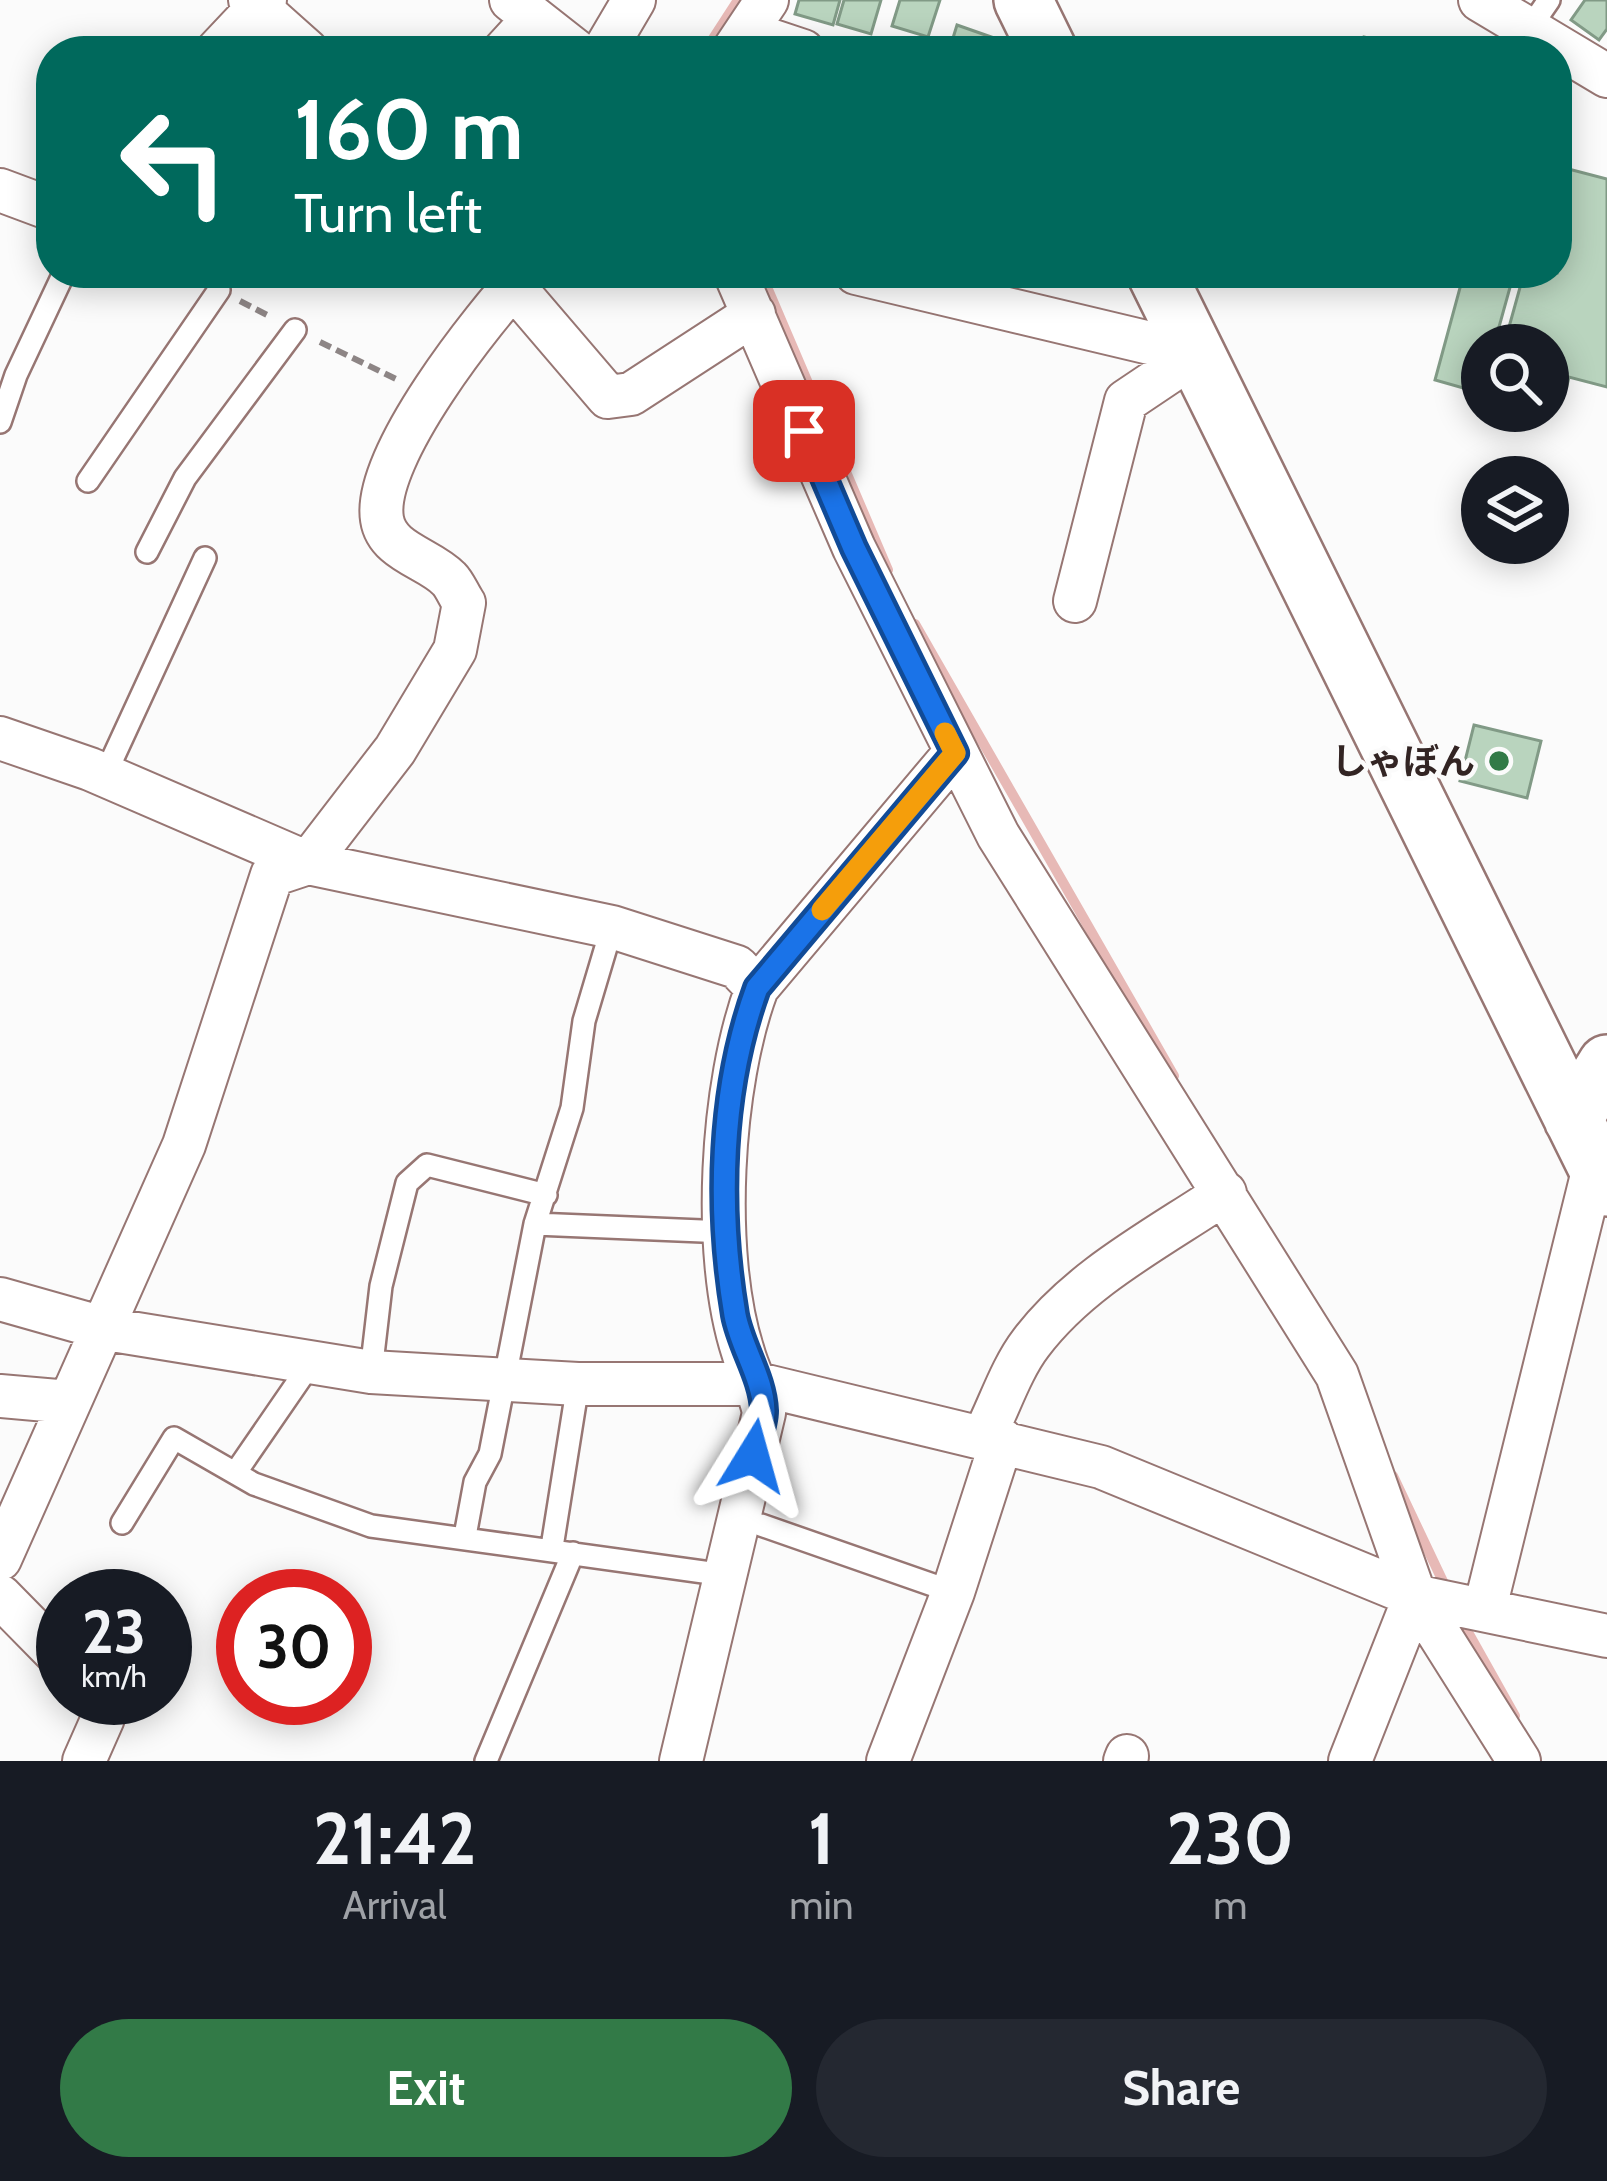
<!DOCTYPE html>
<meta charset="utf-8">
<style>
body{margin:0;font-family:Cabin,"Noto Sans JP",sans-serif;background:#242831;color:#f1f3f6;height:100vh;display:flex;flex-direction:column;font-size:45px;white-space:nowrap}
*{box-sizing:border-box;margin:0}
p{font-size:39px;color:#9ea1a6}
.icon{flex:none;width:66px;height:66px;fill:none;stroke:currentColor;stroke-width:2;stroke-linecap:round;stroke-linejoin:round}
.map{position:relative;height:1761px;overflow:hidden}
.sheet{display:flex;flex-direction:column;background:#171b24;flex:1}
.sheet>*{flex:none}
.banner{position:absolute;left:36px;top:36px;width:1536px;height:252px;border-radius:48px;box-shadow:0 6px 30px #0003;background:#00695c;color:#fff;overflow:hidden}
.tools{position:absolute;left:1461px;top:324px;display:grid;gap:24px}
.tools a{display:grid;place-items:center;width:108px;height:108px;border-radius:50%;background:#171b24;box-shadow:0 6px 30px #0003;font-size:60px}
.speed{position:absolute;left:36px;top:1569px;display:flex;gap:24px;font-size:60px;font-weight:700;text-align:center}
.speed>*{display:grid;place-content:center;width:156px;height:156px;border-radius:50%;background:#171b24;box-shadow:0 6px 30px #0003;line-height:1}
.speed small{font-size:30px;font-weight:400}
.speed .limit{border:18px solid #d22;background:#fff;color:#111}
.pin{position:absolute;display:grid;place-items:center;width:102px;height:102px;color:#fff;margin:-51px;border-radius:24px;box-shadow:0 6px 18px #0006}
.me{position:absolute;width:132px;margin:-66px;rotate:8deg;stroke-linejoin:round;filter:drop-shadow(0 0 9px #0008)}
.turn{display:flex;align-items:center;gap:42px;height:252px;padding:0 60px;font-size:54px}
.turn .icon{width:156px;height:156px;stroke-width:2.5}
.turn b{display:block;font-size:84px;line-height:102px}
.eta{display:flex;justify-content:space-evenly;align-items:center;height:204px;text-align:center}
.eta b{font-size:72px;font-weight:700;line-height:84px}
.action{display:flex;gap:24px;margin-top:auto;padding:24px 60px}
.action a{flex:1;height:138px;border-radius:72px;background:#327a47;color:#fff;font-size:48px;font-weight:700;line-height:138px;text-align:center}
.action a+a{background:#242831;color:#f1f3f6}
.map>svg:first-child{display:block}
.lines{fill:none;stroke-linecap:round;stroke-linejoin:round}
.stream{stroke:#e7b9b6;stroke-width:10}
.building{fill:#b9d4be;stroke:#819a86;stroke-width:3}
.lane-casing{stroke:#977673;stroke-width:26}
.street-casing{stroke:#977673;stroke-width:46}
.secondary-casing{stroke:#977673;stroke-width:62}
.path{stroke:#8d8585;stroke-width:6;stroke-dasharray:12 6;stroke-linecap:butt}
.lane{stroke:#fff;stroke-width:21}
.street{stroke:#fff;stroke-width:42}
.secondary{stroke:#fff;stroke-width:57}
.route-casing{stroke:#114b97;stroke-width:30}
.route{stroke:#1a73e8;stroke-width:21}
.slow{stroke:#f59e0b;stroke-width:21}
.poi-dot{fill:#327a47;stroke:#fbfbfb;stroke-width:4.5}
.labels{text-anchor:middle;stroke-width:9;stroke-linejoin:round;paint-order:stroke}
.poi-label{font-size:36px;font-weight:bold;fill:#322423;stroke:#fbfbfb;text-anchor:end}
</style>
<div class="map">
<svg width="1607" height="1761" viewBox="0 0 1607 1761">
<rect width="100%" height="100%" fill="#fbfbfb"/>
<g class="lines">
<!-- stream -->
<path class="stream" d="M705,51L738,0
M761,273L888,570
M915,624L1174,1076
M1393,1476L1447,1590
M1460,1618L1515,1716"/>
</g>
<!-- building -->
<path class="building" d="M799,0H840L833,25L795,14Z
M844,0H881L871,34L837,24Z
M900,0H940L928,37L892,26Z
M1585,0H1607V29L1599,40L1571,20Z
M957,25L997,39L993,51H949Z
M1364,37L1420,51H1361Z
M1557,166L1607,179V387L1569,377L1567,386L1548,381V345H1504L1524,273H1557Z
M1373,273H1418L1416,284Z
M1464,273H1514L1494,345H1482L1481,393L1435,380Z
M1474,725L1541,741L1527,798L1460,781Z"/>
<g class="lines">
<!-- lane casing -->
<g class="lane-casing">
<path id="lane" d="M1529,29L1549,0
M0,422L16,375L64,273
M88,481L219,290
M147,552L185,478L295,330
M105,775L205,558
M535,1224L726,1232
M371,1372L381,1286L407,1183L427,1165L546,1195
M236,1472L311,1363
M122,1523L174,1438L254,1484L371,1526L725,1575
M761,1525L953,1592
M465,1536L475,1482L490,1454L535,1224L572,1108L584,1021L612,927
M552,1547L578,1384
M486,1761L573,1553"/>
</g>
<!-- street casing -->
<g class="street-casing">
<path id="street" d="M250,0L307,51
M511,0L576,51
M1480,0L1607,76
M746,32L803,51
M217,51L265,0
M504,51L534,18
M604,51L634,0
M733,51L767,0
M0,190L51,209
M735,273L854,548L998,835L1337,1375L1415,1596L1519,1761
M856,273L1196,354
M513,286L608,397L631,394L754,314
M1075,601L1126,401L1196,354
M0,738L90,769L308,863L612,927L737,967L757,988
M0,1299L106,1329L371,1372L578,1384H758L1101,1467L1415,1596L1607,1636
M0,1396L69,1402
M984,1436C999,1407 1011,1369 1031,1343C1080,1278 1158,1238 1225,1193
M0,1559L184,1145L272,875L308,863L395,750L455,650L464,603C459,596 455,585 449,579C429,558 387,552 382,519C372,457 484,317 525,273
M0,1596L63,1660
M1485,1608L1595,1163
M84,1761L103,1718L98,1698
M681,1761L764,1413C760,1390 749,1374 743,1352C711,1254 721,1083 757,988L955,753
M888,1761L953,1592L1002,1440
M1125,1761L1127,1756
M1350,1761L1415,1596"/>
</g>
<!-- secondary casing -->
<g class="secondary-casing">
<path id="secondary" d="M1023,0L1048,51
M1156,273L1607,1187
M1573,1119L1607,1064"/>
</g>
<!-- path -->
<path class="path" d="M240,301L271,317
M320,342L400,381"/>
<!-- lane -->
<use href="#lane" class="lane"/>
<!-- street -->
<use href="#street" class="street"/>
<!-- secondary -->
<use href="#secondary" class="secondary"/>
</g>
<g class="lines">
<!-- route casing -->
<g class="route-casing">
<path id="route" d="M753,1456C757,1442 764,1425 764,1411C763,1378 741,1347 735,1315C717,1208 720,1089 757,988L955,753L854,548L804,431"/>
</g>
<!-- route -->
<use href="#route" class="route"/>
<!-- slow -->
<path class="slow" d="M822,910L955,753L945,733"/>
</g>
<!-- markers -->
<circle class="poi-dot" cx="1499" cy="761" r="12"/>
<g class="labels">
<!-- poi labels -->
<g class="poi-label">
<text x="1475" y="774">しゃぼん</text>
</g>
</g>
</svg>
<div class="tools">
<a><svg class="icon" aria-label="search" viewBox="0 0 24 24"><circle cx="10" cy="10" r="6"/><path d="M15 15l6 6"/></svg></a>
<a><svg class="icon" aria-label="layers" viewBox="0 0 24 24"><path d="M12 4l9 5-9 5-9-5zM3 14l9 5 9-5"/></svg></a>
</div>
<div class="speed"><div>23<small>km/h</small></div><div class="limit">30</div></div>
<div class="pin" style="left:804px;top:431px;background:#d93025"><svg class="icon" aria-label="arrive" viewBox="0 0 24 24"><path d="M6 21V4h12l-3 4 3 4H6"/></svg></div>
<svg class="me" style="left:753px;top:1456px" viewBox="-20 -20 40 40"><path d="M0-17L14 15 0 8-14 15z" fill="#1a73e8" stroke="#fff" stroke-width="4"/></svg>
<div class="banner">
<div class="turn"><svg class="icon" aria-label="left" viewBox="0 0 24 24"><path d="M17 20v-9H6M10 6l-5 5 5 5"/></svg><div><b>160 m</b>Turn left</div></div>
</div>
</div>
<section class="sheet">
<div class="eta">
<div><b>21:42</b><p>Arrival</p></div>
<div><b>1</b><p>min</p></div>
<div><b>230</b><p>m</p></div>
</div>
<div class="action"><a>Exit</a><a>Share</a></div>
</section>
